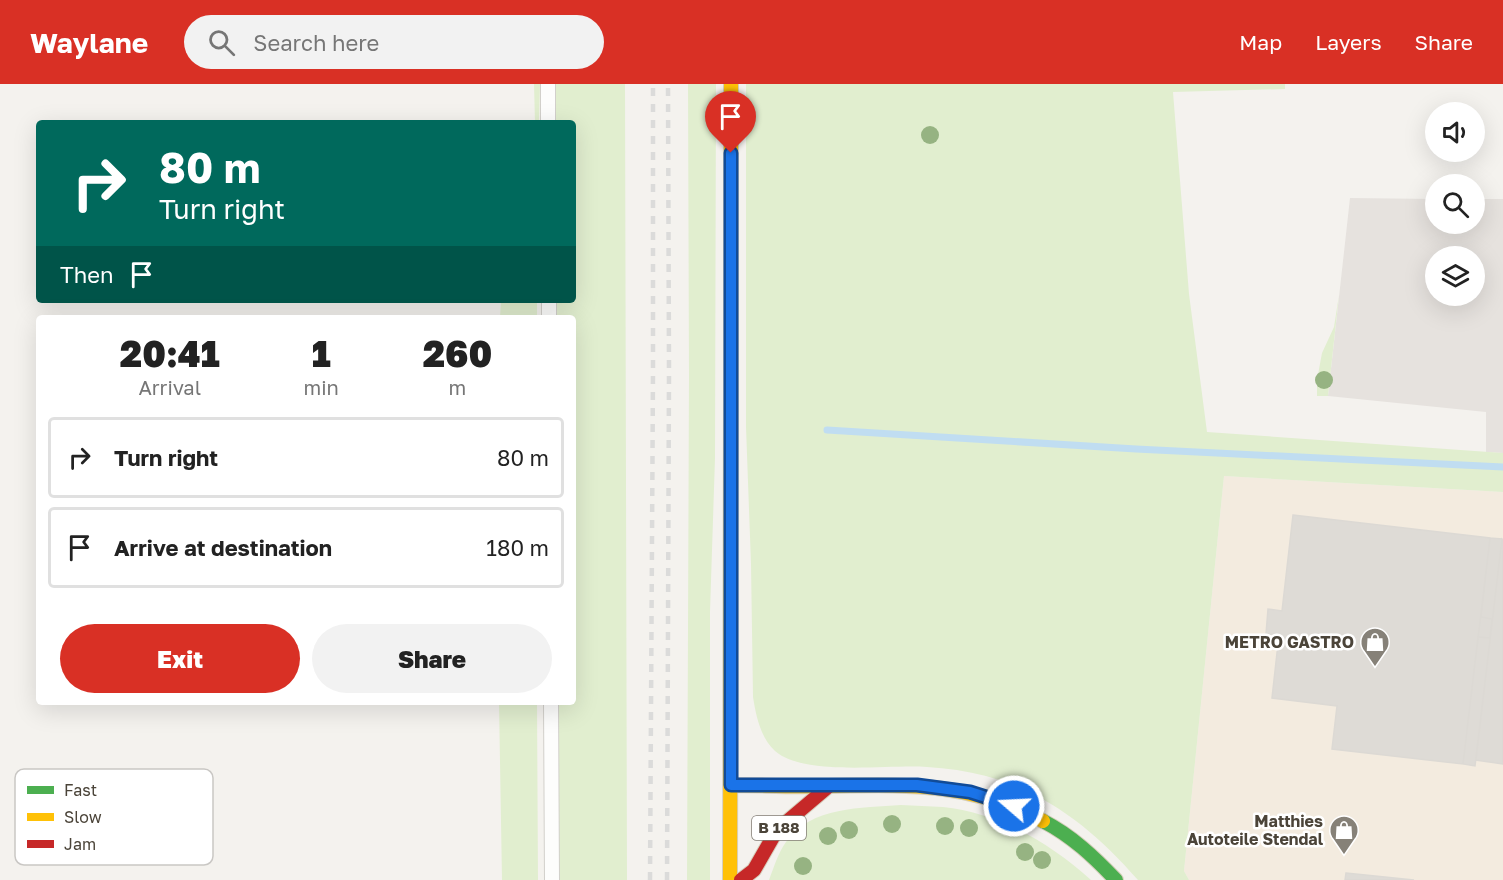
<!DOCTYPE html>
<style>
body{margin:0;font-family:"Golos Text",sans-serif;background:#f2f2f2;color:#222;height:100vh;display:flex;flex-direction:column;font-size:22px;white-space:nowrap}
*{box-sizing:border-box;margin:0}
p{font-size:20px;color:#767676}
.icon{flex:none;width:33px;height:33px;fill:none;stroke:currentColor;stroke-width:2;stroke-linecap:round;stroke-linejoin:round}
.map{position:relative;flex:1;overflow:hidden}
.sheet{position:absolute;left:36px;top:231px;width:540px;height:390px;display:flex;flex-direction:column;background:#fff;border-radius:6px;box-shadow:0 6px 24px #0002}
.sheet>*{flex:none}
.guide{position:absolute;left:36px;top:36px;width:540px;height:183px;border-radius:6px;box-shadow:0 6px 24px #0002;background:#00695c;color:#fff;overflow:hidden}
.buttons{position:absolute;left:1425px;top:18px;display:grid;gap:12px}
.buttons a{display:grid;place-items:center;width:60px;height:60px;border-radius:50%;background:#fff;box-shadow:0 6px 24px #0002;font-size:30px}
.pin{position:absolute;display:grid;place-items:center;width:51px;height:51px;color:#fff;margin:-62px -26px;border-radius:50% 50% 50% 0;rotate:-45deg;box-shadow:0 0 6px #0007}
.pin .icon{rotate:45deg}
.me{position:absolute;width:66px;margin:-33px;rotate:289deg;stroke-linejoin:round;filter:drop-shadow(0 0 4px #0008)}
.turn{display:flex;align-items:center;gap:21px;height:126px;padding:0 24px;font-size:27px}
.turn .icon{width:78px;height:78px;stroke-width:2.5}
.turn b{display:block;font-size:42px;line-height:51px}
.then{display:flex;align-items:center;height:57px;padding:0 24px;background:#0003;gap:12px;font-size:22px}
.eta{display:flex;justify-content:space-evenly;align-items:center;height:102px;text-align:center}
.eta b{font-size:36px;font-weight:800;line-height:42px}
.action{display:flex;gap:12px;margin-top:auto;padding:12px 24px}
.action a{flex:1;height:69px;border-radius:36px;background:#d93025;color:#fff;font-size:24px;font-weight:800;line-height:69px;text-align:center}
.action a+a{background:#f2f2f2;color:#222}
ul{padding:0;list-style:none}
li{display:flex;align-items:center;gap:18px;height:81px;margin:0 12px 9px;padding:0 12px;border:3px solid #e0e0e0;border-radius:6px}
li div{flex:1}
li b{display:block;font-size:22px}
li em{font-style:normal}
header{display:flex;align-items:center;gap:36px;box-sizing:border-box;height:84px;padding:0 30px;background:#d93025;color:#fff}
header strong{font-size:28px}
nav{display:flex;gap:33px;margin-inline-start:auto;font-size:21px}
.search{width:420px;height:54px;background:#f2f2f2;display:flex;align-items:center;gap:15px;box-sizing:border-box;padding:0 21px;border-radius:33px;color:#767676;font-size:22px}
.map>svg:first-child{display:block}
.commercial{fill:#f3ebdf}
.industrial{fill:#e6e2de;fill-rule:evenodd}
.green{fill:#e1eecf}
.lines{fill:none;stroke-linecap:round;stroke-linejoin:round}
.stream{stroke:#c0ddf1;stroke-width:7}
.building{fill:#dedbd6;stroke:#dcd9d4;stroke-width:1.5}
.lane-casing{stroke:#d2d0cb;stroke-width:16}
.fast-casing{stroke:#d6cebb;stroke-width:16}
.slow-casing{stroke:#d6cebb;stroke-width:16}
.jam-casing{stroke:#d6cebb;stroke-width:16}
.lane{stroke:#fdfdfc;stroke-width:14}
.fast{stroke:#4caf50;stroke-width:14}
.slow{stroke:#ffc107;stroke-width:14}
.jam{stroke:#c62828;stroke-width:14}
.rail{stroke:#dbdbda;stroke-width:4.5;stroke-dasharray:8 8;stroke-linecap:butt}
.tree{fill:#96b382}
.route-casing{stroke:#114b97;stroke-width:15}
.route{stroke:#1a73e8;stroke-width:10}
.labels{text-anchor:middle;stroke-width:5;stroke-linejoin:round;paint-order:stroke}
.shield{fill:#fff;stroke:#817c74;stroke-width:1.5}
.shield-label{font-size:15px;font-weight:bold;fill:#4b4439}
.poi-label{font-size:16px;font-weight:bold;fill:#4b4439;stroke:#fff;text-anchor:end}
.key{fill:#fff;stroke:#c9c7c4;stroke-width:1.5}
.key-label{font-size:16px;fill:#4b4439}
</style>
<header>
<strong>Waylane</strong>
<div class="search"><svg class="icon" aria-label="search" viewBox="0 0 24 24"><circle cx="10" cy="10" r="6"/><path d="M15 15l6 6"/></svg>Search here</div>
<nav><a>Map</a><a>Layers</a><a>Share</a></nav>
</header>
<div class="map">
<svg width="1503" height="796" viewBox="0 0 1503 796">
<rect width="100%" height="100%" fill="#f4f2ee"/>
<!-- commercial -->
<path class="commercial" d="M1224,392L1503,408V796H1189L1184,787Z"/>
<!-- industrial -->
<path class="industrial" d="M1350,114L1435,115L1436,140H1474L1475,115H1503V369L1486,368V328L1328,312ZM1436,172H1474V212H1436Z"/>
<!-- green -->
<path class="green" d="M534,0H540L539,39H535Z
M555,0H625L627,796H557L556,618H573V234H555V216H573V39H555Z
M688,0H716L715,374L710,528V796H687L689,291Z
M746,0H1285V5L1173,8L1189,210L1207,348L1503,369V408L1224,392L1184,787L1189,796H1138C1096,748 1049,709 986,692C967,687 947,684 927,683C889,680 805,693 775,667C760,653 756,631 753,613L751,480L746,343Z
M1339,211L1328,312H1317V296L1322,269L1334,243Z
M501,216H537V234H500Z
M499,618H537L538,796H502Z
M901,721C915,722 929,722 943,723C999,729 1050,759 1091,796H769C774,783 778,769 786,758C811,722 862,724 901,721Z"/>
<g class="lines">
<!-- stream -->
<path class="stream" d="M827,346L1136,365L1503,383"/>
</g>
<!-- building -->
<path class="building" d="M1293,431L1490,454L1481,533L1492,535L1490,554L1478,553L1463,680L1332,665L1337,622L1272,614L1279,551L1266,550L1268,525L1282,527Z
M1490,454L1502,455L1475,682L1463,680Z
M1502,455L1503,456V680L1476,676Z
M1346,789L1414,796H1345Z"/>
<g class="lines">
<!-- lane casing -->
<g class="lane-casing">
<path id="lane" d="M548,0V39
M549,216V234
M551,618L552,796"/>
</g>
<!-- fast casing -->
<g class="fast-casing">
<path id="fast" d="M1043,737C1072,752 1094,773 1116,796"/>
</g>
<!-- slow casing -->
<g class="slow-casing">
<path id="slow" d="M731,82V0
M731,701C760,701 789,703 819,702C902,701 967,696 1043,737
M730,796L731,307"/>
</g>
<!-- jam casing -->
<g class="jam-casing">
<path id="jam" d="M731,307V82
M741,796L754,786L777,746L829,702"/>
</g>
<!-- lane -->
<use href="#lane" class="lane"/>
<!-- fast -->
<use href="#fast" class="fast"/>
<!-- slow -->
<use href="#slow" class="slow"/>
<!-- jam -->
<use href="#jam" class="jam"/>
<!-- rail -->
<path class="rail" d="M650,796L653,286V0
M667,796L669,287L668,0"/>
</g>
<!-- trees -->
<g class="tree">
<circle cx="930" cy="51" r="9"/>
<circle cx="1324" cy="296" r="9"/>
<circle cx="892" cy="740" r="9"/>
<circle cx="945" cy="742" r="9"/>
<circle cx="969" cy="744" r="9"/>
<circle cx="849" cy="746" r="9"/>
<circle cx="828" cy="752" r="9"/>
<circle cx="1025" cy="768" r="9"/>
<circle cx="1042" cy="776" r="9"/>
<circle cx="803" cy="782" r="9"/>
</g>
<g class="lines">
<!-- route casing -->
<g class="route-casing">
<path id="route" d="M731,69V701H917L970,708L1014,722"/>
</g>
<!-- route -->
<use href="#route" class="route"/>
</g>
<!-- icons -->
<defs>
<g id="shop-pin" transform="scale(1.5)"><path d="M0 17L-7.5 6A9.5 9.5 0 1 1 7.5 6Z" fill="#868178" stroke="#fff"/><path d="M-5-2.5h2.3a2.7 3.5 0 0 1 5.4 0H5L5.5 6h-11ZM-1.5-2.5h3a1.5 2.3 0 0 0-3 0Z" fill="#fff"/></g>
</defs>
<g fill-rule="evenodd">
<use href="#shop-pin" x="1375" y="558"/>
<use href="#shop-pin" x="1344" y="746"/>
</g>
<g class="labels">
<!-- shield labels -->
<rect class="shield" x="752" y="732" width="54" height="24" rx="4.5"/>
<g class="shield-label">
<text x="779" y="749">B 188</text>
</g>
<!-- poi labels -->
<g class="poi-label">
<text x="1354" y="564">METRO GASTRO</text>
<text x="1323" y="743">Matthies<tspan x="1323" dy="18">Autoteile Stendal</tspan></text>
</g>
</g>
<!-- legend -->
<rect x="15" y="685" width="198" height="96" rx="9" class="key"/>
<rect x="27" y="702" width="27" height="8" fill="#4caf50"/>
<rect x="27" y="729" width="27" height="8" fill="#ffc107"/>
<rect x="27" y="756" width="27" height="8" fill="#c62828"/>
<g class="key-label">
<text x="64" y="712">Fast</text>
<text x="64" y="739">Slow</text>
<text x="64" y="766">Jam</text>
</g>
</svg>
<div class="buttons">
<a><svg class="icon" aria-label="sound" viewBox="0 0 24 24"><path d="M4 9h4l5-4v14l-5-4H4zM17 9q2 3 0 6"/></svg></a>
<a><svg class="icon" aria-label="search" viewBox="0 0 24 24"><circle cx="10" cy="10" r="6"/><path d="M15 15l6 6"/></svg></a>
<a><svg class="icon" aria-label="layers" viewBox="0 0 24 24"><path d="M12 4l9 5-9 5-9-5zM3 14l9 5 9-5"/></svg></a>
</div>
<div class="pin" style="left:731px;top:69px;background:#d93025"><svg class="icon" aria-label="arrive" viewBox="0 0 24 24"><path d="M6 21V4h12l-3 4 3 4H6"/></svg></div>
<svg class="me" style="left:1014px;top:722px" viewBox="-20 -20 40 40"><circle r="17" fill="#1a73e8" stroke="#fff" stroke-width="3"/><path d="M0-11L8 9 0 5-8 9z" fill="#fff"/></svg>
<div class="guide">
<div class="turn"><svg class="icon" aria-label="right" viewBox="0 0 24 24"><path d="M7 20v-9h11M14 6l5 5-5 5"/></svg><div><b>80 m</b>Turn right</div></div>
<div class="then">Then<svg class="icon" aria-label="arrive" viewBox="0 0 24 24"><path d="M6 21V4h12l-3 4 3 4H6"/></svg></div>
</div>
<section class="sheet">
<div class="eta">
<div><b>20:41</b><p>Arrival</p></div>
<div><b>1</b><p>min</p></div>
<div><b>260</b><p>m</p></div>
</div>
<ul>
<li><svg class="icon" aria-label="right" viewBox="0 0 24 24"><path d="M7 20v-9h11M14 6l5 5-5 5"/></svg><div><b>Turn right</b></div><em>80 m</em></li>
<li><svg class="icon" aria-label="arrive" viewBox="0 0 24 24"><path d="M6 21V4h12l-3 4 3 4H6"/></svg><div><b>Arrive at destination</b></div><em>180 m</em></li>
</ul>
<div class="action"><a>Exit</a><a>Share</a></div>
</section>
</div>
